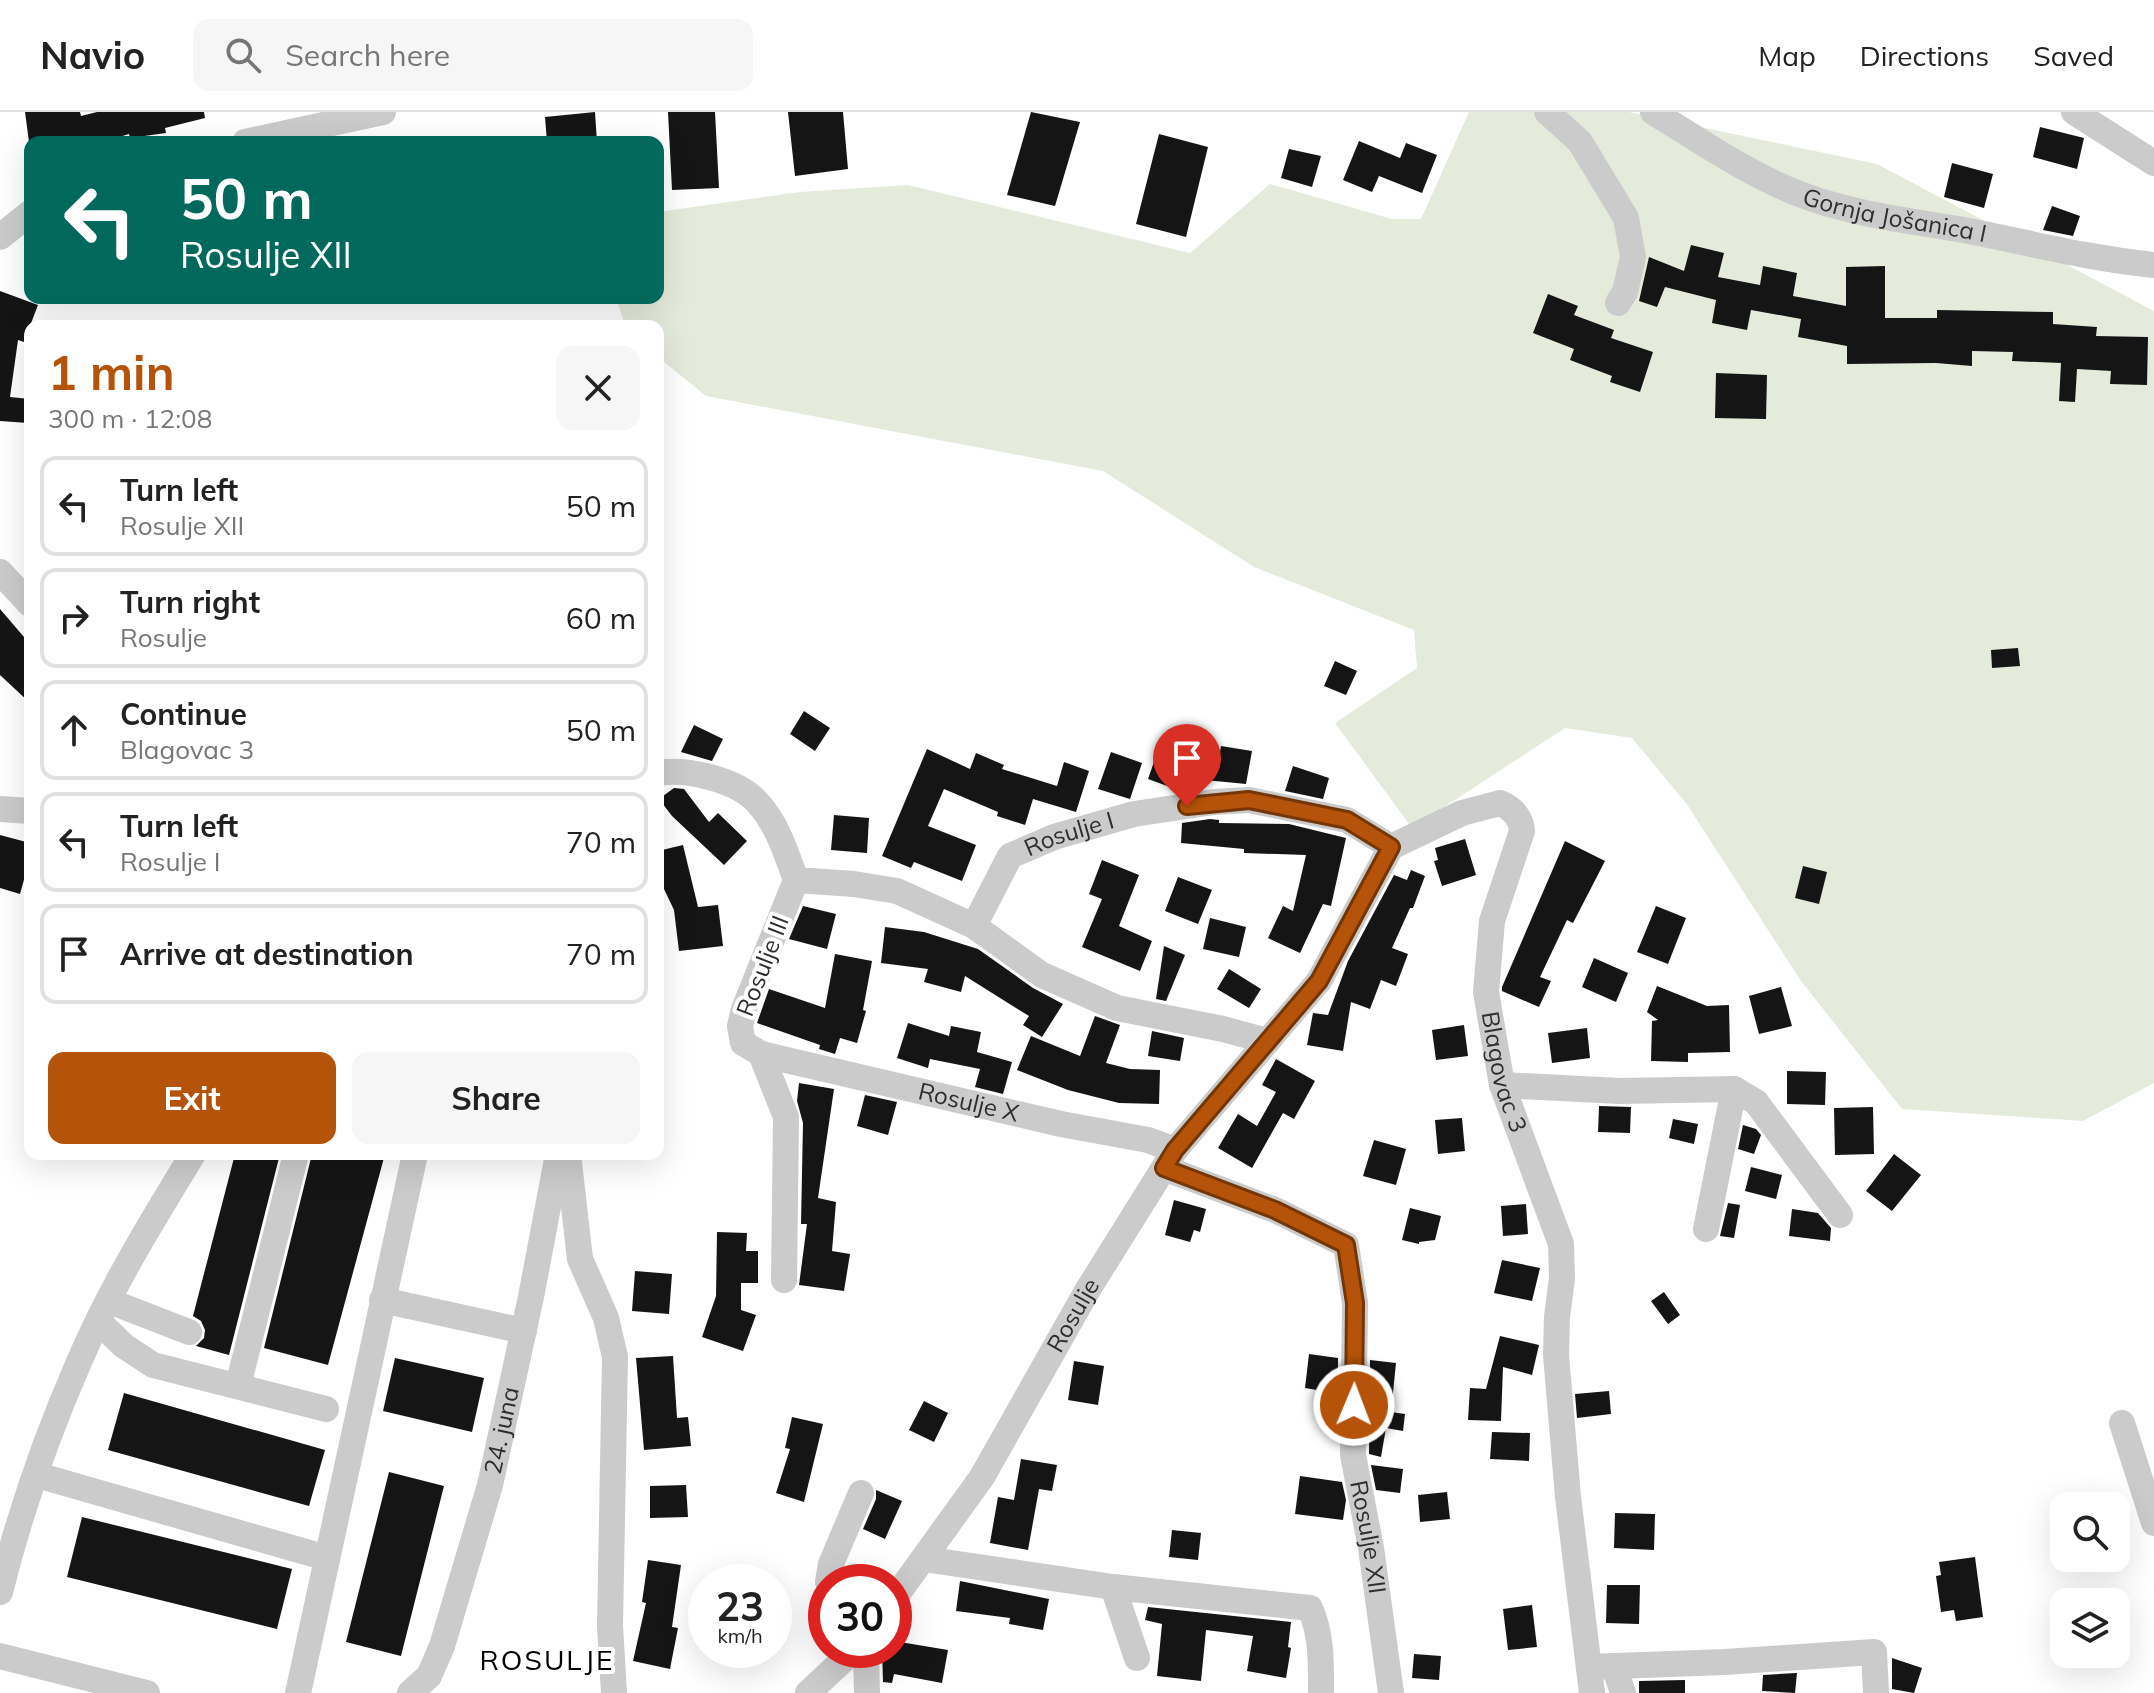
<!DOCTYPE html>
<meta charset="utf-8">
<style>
body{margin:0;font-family:Mulish,sans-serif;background:#f6f6f6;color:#222;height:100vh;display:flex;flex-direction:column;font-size:30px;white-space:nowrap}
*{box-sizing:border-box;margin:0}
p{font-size:26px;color:#767676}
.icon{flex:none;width:44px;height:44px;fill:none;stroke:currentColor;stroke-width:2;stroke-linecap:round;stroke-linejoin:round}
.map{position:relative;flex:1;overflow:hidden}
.panel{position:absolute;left:24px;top:208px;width:640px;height:840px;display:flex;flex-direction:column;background:#fff;border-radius:16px;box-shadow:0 8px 32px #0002}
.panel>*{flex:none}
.banner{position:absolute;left:24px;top:24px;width:640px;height:168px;border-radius:16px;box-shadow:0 8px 32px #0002;background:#00695c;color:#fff;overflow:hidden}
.buttons{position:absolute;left:2050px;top:1380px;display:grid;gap:16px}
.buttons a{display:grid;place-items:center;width:80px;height:80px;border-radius:16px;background:#fff;box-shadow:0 8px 32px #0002;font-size:40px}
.speed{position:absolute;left:688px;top:1452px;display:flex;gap:16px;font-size:40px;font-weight:700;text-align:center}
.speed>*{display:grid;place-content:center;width:104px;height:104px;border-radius:50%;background:#fff;box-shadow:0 8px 32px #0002;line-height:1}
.speed small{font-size:20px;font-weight:400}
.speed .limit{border:12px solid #d22;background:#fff;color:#111}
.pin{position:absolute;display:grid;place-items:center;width:68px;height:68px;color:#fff;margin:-82px -34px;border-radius:50% 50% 50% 0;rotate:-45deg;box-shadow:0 0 8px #0007}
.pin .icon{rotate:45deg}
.me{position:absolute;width:88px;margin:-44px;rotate:1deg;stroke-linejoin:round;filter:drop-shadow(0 0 6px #0008)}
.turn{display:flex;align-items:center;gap:28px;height:168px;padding:0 24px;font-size:36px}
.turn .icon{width:104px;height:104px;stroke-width:2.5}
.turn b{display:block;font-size:56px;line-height:68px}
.round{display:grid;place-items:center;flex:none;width:84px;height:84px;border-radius:16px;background:#f6f6f6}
.headline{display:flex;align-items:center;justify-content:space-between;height:136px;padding:0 24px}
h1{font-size:48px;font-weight:700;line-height:60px;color:#b45309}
.button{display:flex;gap:16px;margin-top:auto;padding:16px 24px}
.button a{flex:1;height:92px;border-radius:16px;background:#b45309;color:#fff;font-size:32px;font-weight:700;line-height:92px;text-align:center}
.button a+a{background:#f6f6f6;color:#222}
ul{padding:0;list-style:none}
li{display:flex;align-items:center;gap:24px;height:100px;margin:0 16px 12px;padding:0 8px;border:4px solid #e0e0e0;border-radius:16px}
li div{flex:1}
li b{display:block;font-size:30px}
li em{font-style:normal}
header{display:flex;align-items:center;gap:48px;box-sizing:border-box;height:112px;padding:0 40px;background:#fff;border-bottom:2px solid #e0e0e0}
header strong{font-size:38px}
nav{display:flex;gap:44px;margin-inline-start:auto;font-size:28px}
.search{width:560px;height:72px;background:#f6f6f6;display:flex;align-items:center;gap:20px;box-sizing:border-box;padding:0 28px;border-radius:16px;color:#767676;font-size:30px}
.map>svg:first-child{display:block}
.green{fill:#e5ebdb}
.building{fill:#151515}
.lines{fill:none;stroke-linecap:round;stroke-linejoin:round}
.minor{stroke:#cbcbcb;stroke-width:26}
.route-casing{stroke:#753606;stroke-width:20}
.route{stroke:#b45309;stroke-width:14}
.labels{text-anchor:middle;stroke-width:8;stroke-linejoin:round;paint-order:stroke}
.street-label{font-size:24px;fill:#2e2e2e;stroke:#fff}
.quarter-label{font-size:28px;letter-spacing:2px;fill:#000;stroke:#fff}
</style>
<header>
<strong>Navio</strong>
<div class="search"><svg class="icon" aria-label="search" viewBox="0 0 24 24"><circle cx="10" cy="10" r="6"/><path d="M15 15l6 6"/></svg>Search here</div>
<nav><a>Map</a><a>Directions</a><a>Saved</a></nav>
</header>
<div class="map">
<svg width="2154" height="1581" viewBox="0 0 2154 1581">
<rect width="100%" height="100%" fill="#fff"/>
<!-- green -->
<path class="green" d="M1469,0H1629L1877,52L2154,199V971L2083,1009L1902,997L1801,869L1686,691L1632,626L1565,616L1412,716L1335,611L1417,556L1414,518L1254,455L1103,359L706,284L658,245V214H625L616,186H658V100L800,80L908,73L1190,141L1270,72L1392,107H1421Z"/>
<!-- building -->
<path class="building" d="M25,0H80L81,4L97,0H204L205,6L165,16L166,21L130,26L129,22L103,30H29Z
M595,0L597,30H547L545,5Z
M668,0H715L719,76L672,78Z
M788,0H843L848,57L795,64Z
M1031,0L1080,10L1055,94L1007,83Z
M2040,15L2084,26L2077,57L2033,45Z
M1159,22L1208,35L1186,125L1136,112Z
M1359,29L1400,46L1406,31L1437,43L1422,81L1379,64L1372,80L1343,68Z
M1289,37L1321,44L1312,75L1281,66Z
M1952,51L1993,62L1984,96L1944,85Z
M2052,94L2080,104L2073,124L2043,118Z
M1691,133L1724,141L1718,165L1760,173L1763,154L1797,161L1793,184L1846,194V155L1885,154V206H1937V198L2053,200V212L2097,215L2096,224L2148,225L2147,273L2110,272L2111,259L2077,257L2075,290L2059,289L2061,251L2012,249L2013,240L1972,239V254L1936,251L1847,252V234L1798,225L1801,207L1751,198L1747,218L1712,211L1716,188L1665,175L1657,195L1639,189L1649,145L1684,159Z
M0,179L38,193L30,214V232L18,228L10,285L30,287L28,311L0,309Z
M1548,182L1578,194L1574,203L1614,218L1611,226L1653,240L1640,280L1610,270L1612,264L1570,248L1574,237L1533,221Z
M1716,261L1767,263L1766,307L1715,306Z
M0,497L30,532V591L0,563Z
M2018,536L2020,554L1992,556L1991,538Z
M1335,549L1357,559L1346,583L1324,574Z
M804,599L830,616L815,639L790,622Z
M694,613L723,627L712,649L681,640Z
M1160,633L1188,642L1190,637L1219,646L1221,634L1252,639L1246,672L1205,668L1203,675L1181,679L1148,667Z
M927,637L970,657L976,641L1004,653L1002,657L1057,674L1064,650L1089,659L1076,700L1033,687L1025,713L997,704L998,700L944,677L928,714L976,733L962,769L914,750L911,756L882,744Z
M1111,640L1142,651L1130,687L1098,677Z
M1293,654L1329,666L1323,687L1285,679Z
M674,676L684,677L709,710L718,701L747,729L724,753L672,704L659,687Z
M834,703L869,706L867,741L831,738Z
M1210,707L1219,708V711L1289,712L1346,726L1331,794L1323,792L1300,841L1268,826L1283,794L1293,799L1306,743L1244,741V737L1181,731L1182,711Z
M0,723L30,731V746L20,782L0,776Z
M1465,727L1476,763L1442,774L1434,749L1438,748L1435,736Z
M1565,729L1605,749L1573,811L1567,808L1540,865L1551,869L1539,895L1502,879V875Z
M683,733L698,795L718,793L723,834L679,839L674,798L664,777L658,779V739Z
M1102,748L1139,763L1119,814L1152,829L1140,859L1082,835L1102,787L1089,782Z
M1803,754L1827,760L1819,792L1795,786Z
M1411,758L1425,764L1413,796H1410L1392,836L1408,842L1396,874L1381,868L1370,897L1351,890L1343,939L1307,933L1313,901L1328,903L1348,849L1394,763L1407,768Z
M1178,765L1212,778L1198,812L1165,799Z
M803,794L836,802L827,837L789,827Z
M1656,794L1686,806L1668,852L1637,840Z
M1210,806L1246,815L1239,845L1203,837Z
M885,815L924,820L978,837L1033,876L1063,892L1042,925L1023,913L1029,904L965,864L961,880L924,870L928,857L881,851Z
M1164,834L1185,843L1166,889L1156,887Z
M835,842L872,849L863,898L866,899L857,931L840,926L835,942L819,937L820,933L757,911L769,877L825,896Z
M1594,846L1628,861L1616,890L1582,875Z
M1229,857L1261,877L1249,896L1217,877Z
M1657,874L1707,894L1729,893L1730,940L1688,941V950L1651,949L1652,909L1658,908L1647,900Z
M1781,875L1792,914L1759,922L1749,884Z
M1095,904L1120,913L1106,951L1130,957L1160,958L1159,992L1119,991L1068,978L1017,958L1031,924L1080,944Z
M908,911L949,924L951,914L981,920L977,940L1012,950L1003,982L975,975L980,957L930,947L928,956L897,946Z
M1464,913L1468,944L1436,948L1432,918Z
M1587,916L1590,946L1552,951L1548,921Z
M1152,919L1184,926L1180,949L1148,944Z
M1276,947L1315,969L1294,1007L1283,1001L1252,1056L1218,1036L1238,1002L1257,1014L1276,980L1262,973Z
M1787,959L1826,960L1825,993L1787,992Z
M799,971L834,977L818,1086L836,1090L832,1139L850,1142L844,1179L799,1173L807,1112H801L803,1011L797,989Z
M865,983L897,990L888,1023L857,1014Z
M1599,994L1631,995L1630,1021L1598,1020Z
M1873,995L1874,1042L1835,1043L1834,996Z
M1462,1006L1465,1039L1438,1042L1435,1008Z
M1673,1007L1698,1012L1694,1032L1669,1026Z
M1743,1013L1756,1017L1761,1023L1754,1042L1738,1037Z
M1374,1028L1406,1037L1396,1073L1363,1064Z
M235,1042H280L229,1243L196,1234L204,1226L205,1218L201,1209L193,1204Z
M312,1042H385L328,1253L264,1236Z
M1894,1042L1921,1063L1892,1099L1866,1079Z
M1751,1055L1782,1063L1776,1087L1745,1079Z
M1174,1088L1206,1097L1200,1120L1194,1118L1190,1130L1165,1123Z
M1728,1091L1740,1093L1734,1126L1720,1124Z
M1526,1092L1528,1122L1503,1124L1501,1094Z
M1410,1096L1441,1104L1435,1128L1419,1130V1132L1402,1128Z
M1792,1097L1818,1101L1831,1116L1830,1129L1789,1124Z
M717,1120L747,1121L746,1139H758V1171H741V1198L756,1203L743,1239L702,1225L716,1184Z
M1502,1148L1540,1156L1532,1189L1494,1181Z
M635,1159L672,1162L669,1202L632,1199Z
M1664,1180L1680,1203L1668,1212L1651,1189Z
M1500,1224L1539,1233L1532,1263L1503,1255L1501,1309L1468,1308L1470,1276L1486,1277Z
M1309,1242L1338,1246V1275L1330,1274L1329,1280L1305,1276Z
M673,1244L677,1306L688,1305L691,1334L644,1338L636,1246Z
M395,1246L484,1266L472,1320L383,1299Z
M1370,1248L1396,1251L1391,1300L1405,1302L1403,1319L1386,1316L1381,1345L1369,1342Z
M1074,1249L1104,1254L1098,1293L1068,1288Z
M1609,1279L1611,1302L1577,1306L1575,1282Z
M124,1281L325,1338L309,1394L108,1338Z
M924,1289L948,1301L934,1330L909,1318Z
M792,1305L823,1312L804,1390L776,1381L790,1337L785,1336Z
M1492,1320L1530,1321L1529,1349L1490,1347Z
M1021,1347L1057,1353L1052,1379L1039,1377L1028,1438L990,1431L998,1385L1014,1388Z
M1371,1353L1403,1357L1400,1381L1376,1378Z
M389,1360L444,1374L401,1544L346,1530Z
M1300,1364L1342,1370L1346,1388L1343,1408L1295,1402Z
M686,1373L688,1405L650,1406V1374Z
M876,1378L902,1389L885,1427L863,1417L876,1387Z
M1447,1380L1450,1407L1420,1410L1418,1383Z
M1615,1401L1655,1402L1654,1438L1614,1436Z
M82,1405L292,1457L277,1517L67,1465Z
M1172,1418L1201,1421L1198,1448L1169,1445Z
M1975,1445L1983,1505L1956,1509L1954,1498L1941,1500L1936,1464L1941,1463L1939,1450Z
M648,1448L681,1453L672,1515L678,1516L670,1557L633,1549L646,1491L642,1490Z
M960,1469L1049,1487L1043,1518L1009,1512L1010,1506L956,1499Z
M1607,1473H1640L1639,1512L1606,1511Z
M1532,1493L1537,1535L1508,1538L1503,1497Z
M1148,1495L1291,1510L1288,1535L1291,1536L1286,1566L1247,1559L1253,1524L1206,1518L1201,1569L1157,1564L1162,1512L1145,1508Z
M894,1529L948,1538L942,1571L894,1562L892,1571L883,1570L882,1538H894Z
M1414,1542L1441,1544L1439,1568L1412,1566Z
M1892,1546L1922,1556L1914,1581L1892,1577Z
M1797,1561L1795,1581L1762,1579L1763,1563Z
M1685,1568V1581H1639V1569Z"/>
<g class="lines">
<!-- minor -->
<g class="minor">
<path d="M1547,0L1580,30L1626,106L1633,145L1625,180L1618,191"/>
<path id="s1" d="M1653,0C1701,29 1749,63 1802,83C1858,104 1916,109 1974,120C2034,132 2093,147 2154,153"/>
<path d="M2074,0L2154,51"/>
<path d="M245,30L383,0"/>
<path d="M0,125L30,101"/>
<path d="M0,460L30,492"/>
<path d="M658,661C687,656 737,668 757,690C777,711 786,741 796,768L854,772L897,779L974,814L1042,863L1117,896L1223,917L1267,929"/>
<path d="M0,697L30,699"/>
<path id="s2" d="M796,768L744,897L740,914L743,931L761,942L782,947L1061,1012L1148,1028L1175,1038"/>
<path id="s3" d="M974,814L1010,744L1054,725L1134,702L1214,690L1249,688L1347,708L1391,735"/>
<path d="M761,942L786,1005L784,1168"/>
<path d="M1502,973L1620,979L1734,977L1756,990L1840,1103"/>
<path d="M568,1042L580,1147L606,1206L615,1245L610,1514L614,1581"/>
<path id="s4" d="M1164,1056L1275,1098L1346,1133L1355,1191L1353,1343L1371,1436L1391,1581"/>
<path d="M1706,1117L1734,977"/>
<path d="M382,1188L524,1219"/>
<path d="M109,1189L189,1220"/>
<path d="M99,1210L124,1234L153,1253L326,1297"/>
<path d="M238,1274L296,1042"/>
<path d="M2122,1311L2154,1411"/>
<path d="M37,1363L327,1446"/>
<path d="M924,1447L1113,1475L1310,1496C1322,1523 1321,1552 1321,1581"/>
<path d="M828,1470L831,1452L861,1381"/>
<path d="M1113,1475L1137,1546"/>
<path d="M0,1480C19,1404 47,1323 79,1250C110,1177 152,1109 193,1042"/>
<path d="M826,1484V1507"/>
<path id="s5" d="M894,1487L982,1365L1087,1179L1175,1038L1319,869L1391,735L1462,701L1500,691C1512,696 1521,705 1522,719L1492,809L1486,880L1502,973L1561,1132L1562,1166L1557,1205L1556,1243L1568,1385L1592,1581"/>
<path d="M866,1538L867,1581"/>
<path d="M0,1544L147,1581"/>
<path d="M1614,1554L1623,1581"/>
<path d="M1589,1555L1725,1550L1874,1540L1876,1581"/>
<path d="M298,1581L415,1042"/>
<path id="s6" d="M410,1581L429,1564L442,1534L490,1373L531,1185L558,1042"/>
<path d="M808,1581L854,1538"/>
</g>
</g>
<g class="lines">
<!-- route casing -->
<g class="route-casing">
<path id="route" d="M1187,694L1249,688L1347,708L1391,735L1319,869L1175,1038L1164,1056L1275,1098L1346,1133L1355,1191L1354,1293"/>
</g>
<!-- route -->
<use href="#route" class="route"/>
</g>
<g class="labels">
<!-- street labels -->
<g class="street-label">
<text dy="8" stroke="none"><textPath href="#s1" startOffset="266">Gornja Jošanica I</textPath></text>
<text dy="8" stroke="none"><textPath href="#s3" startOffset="142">Rosulje I</textPath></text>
<text transform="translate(763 854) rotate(-69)" y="8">Rosulje III</text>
<text dy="8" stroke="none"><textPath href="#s5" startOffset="1308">Blagovac 3</textPath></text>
<text dy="8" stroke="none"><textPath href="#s2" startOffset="408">Rosulje X</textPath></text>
<text dy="8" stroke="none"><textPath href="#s5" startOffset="336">Rosulje</textPath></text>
<text dy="8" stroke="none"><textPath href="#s6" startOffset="282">24. juna</textPath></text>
<text dy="8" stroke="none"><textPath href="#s4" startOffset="492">Rosulje XII</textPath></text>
</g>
<!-- quarter labels -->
<g class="quarter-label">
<text x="547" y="1558">ROSULJE</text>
</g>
</g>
</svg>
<div class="buttons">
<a><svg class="icon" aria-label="search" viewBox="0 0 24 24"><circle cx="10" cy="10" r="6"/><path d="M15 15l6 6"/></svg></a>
<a><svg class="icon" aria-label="layers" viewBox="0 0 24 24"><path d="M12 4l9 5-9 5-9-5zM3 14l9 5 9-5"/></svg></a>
</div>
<div class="speed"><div>23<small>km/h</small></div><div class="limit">30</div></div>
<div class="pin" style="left:1187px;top:694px;background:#d93025"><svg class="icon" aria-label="arrive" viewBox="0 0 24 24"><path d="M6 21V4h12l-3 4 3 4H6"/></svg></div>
<svg class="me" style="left:1354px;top:1293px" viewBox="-20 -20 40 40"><circle r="17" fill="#b45309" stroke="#fff" stroke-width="3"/><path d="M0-11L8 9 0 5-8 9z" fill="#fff"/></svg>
<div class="banner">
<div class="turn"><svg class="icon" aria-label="left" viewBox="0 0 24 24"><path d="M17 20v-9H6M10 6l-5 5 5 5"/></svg><div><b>50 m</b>Rosulje XII</div></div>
</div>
<section class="panel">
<div class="headline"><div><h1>1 min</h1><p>300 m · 12:08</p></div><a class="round"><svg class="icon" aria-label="close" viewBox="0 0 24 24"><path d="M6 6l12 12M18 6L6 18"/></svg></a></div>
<ul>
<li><svg class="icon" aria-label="left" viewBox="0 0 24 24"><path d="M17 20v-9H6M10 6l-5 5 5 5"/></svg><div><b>Turn left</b><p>Rosulje XII</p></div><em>50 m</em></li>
<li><svg class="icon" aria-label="right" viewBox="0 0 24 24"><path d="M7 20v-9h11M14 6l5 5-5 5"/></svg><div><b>Turn right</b><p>Rosulje</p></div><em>60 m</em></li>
<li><svg class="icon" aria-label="ahead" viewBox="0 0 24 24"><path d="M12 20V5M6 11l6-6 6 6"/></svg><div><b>Continue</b><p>Blagovac 3</p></div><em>50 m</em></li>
<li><svg class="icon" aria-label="left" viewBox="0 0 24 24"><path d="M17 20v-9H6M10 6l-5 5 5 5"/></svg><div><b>Turn left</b><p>Rosulje I</p></div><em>70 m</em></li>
<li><svg class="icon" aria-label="arrive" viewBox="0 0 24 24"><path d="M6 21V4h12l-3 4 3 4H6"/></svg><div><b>Arrive at destination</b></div><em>70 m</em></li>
</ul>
<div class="button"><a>Exit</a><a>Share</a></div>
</section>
</div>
